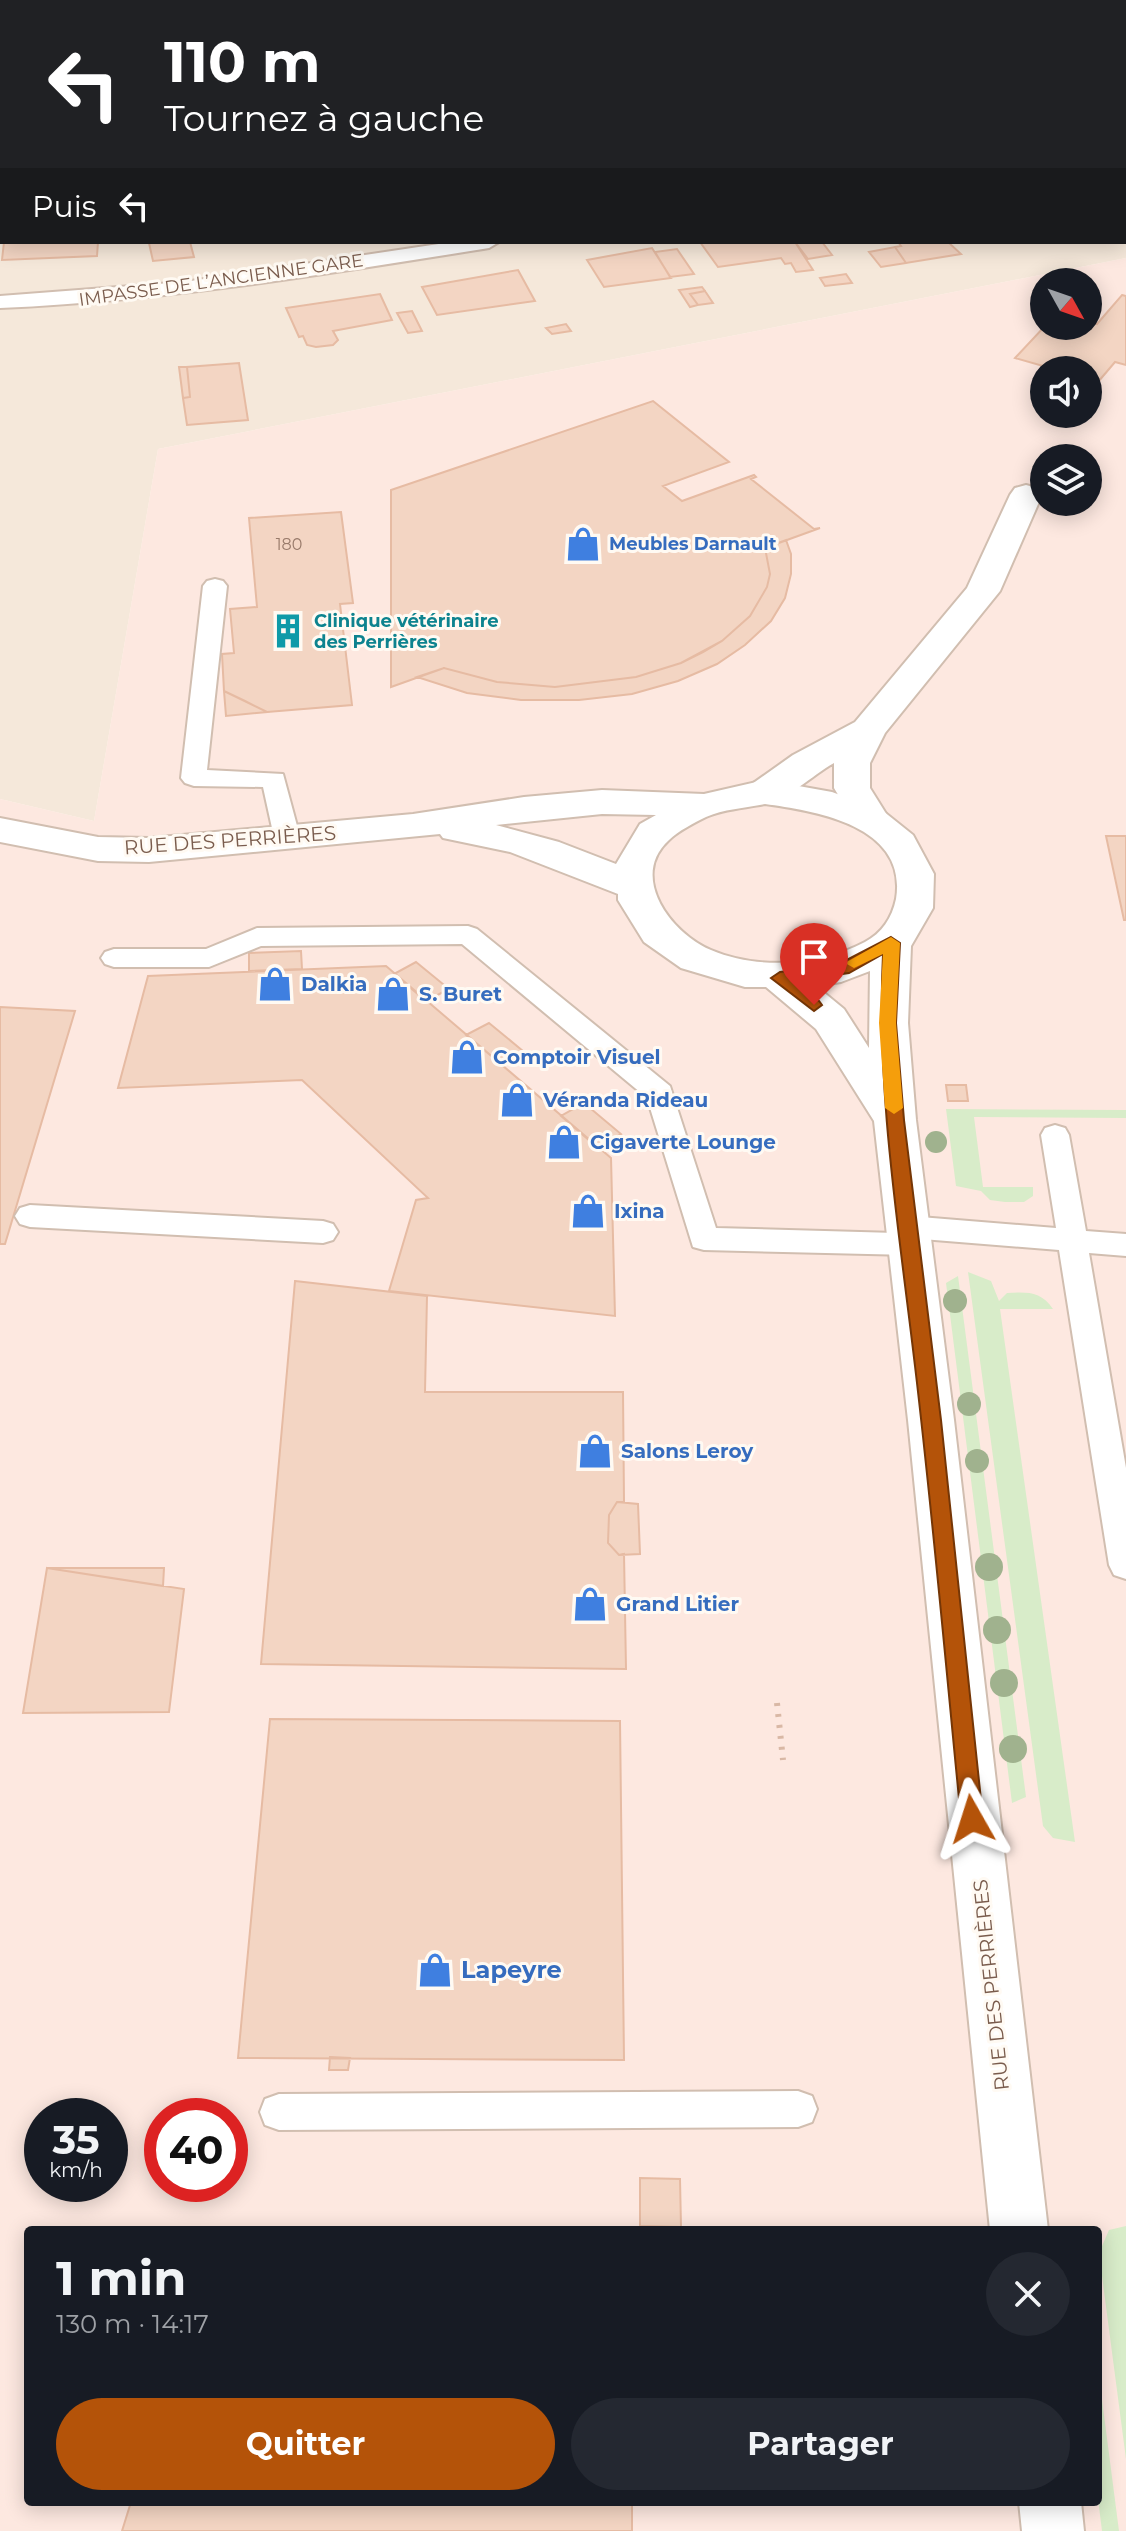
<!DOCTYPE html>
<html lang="fr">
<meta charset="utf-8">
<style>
body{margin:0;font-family:Montserrat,sans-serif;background:#242831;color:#f1f3f6;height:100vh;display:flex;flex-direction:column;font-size:30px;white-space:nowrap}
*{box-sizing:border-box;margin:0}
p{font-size:26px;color:#9ea1a6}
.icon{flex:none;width:44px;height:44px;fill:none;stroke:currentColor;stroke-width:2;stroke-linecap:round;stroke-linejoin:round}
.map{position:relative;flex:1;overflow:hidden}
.side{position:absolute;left:24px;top:2226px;width:1078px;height:280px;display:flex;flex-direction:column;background:#171b24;border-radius:8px;box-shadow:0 4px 20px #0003}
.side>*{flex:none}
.guide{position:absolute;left:0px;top:0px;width:1126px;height:244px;box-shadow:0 4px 20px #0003;background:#202124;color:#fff;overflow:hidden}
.needle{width:52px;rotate:130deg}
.tools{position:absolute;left:1030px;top:268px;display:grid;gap:16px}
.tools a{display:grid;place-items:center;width:72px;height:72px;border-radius:50%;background:#171b24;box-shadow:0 4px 20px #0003;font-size:40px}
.speed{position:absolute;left:24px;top:2098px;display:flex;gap:16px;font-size:40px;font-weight:700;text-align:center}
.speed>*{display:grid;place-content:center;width:104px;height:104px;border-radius:50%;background:#171b24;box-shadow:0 4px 20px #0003;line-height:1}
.speed small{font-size:20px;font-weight:400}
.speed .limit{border:12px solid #d22;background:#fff;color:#111}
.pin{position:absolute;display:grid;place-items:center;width:68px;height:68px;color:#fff;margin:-82px -34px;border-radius:50% 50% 50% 0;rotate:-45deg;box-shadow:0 0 8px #0007}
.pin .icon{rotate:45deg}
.me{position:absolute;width:88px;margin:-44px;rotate:354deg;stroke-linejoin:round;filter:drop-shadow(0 0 6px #0008)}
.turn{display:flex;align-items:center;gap:28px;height:168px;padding:0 32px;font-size:36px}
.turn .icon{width:104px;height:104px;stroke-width:2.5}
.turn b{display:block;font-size:56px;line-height:68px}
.then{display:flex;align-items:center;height:76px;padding:0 32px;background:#0003;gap:16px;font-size:30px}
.round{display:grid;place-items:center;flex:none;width:84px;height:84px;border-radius:42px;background:#242831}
.head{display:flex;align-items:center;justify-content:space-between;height:136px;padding:0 32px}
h1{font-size:48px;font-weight:700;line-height:60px}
.action{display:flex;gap:16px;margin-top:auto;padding:16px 32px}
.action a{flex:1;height:92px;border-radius:48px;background:#b45309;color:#fff;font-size:32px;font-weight:700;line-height:92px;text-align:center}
.action a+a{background:#242831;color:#f1f3f6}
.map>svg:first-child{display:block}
.residential{fill:#f5e8da;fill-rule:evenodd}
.commercial{fill:#fde8e0;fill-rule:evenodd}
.green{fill:#d8ecc9}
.building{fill:#f3d5c3;stroke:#e6bba3;stroke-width:2}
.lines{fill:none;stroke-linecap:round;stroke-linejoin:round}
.service-casing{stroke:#d1beb0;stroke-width:4}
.minor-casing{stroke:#d1beb0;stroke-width:4}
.tertiary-casing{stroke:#d1beb0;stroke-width:4}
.secondary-casing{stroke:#d6c0b0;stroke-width:4}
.path-far1{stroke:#d9b8a5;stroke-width:3;stroke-dasharray:1 4;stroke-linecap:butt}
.path{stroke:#d9b8a5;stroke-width:6;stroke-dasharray:3 8;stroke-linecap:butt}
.service{fill:#fff;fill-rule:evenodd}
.minor{fill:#fff;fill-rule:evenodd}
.tertiary{fill:#fff;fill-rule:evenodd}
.secondary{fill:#fff;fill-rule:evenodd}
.tree{fill:#a0b28e}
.route{fill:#b45309;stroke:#753606;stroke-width:2}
.slow{fill:#f59e0b}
.labels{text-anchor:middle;stroke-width:6;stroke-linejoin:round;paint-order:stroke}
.number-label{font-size:16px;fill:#987a6a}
.far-street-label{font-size:18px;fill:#7a5c4d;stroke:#fffaf3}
.far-shop-label{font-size:18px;font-weight:bold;fill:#366cbe;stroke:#fffaf3;text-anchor:start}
.far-culture-label{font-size:18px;font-weight:bold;fill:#0d838f;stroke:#fffaf3;text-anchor:start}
.street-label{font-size:20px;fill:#7a5c4d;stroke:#fffaf3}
.shop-label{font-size:20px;font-weight:bold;fill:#366cbe;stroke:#fffaf3;text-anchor:start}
.near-shop-label{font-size:24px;font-weight:bold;fill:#366cbe;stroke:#fffaf3;text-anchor:start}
</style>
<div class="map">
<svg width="1126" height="2531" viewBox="0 0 1126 2531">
<rect width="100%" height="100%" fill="#fdf6ec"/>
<!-- residential -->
<path class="residential" d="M0,0H1126V258L158,449L94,821L0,799ZM2,2H1124V242H2Z"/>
<!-- commercial -->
<path class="commercial" d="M1126,258V2531H0V799L94,821L158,449ZM1044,282H1088V326H1044ZM1044,370H1088V414H1044ZM1044,458H1088V502H1044ZM42,2116H110V2184H42ZM162,2116H230V2184H162ZM28,2230H1098V2502H28Z"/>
<!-- green -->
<path class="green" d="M946,1109L1126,1110V1118L974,1117L983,1187H1033V1196L1024,1202H1005L990,1200L981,1191L956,1186Z
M968,1272L991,1281L999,1301L1007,1293C1027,1292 1041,1291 1053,1309H1000L1075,1842L1053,1838L1043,1826Z
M958,1276L1026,1797L1012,1803L946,1283Z
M1126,2226V2459L1099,2253L1109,2230Z
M1098,2369L1119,2531H1102L1098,2499Z"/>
<!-- building -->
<path class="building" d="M4,242H98L97,256L2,260Z
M190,242L194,257L153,261L149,243Z
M700,242H795L813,270L796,272L791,263L785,264L781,258L718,267Z
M795,242H822L832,255L808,259Z
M898,242H948L961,254L906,263L895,247L901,246Z
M895,247L906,263L881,267L869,252Z
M652,248L671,278L604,287L587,260Z
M677,249L694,274L670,277L655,252Z
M518,270L535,301L437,315L422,287Z
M846,274L852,283L825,286L820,278Z
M702,287L705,291L690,294L698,305L690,307L679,290Z
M705,291L713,303L698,305L690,294Z
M380,294L392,320L333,331L338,340L333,345L316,347L307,345L303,336L299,337L286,308Z
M1122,295L1126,296V365L1115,362L1098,382L1088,379V370H1057L1015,358L1045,326H1088V321L1097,324Z
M412,311L422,331L408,333L397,313Z
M566,324L571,331L552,334L546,328Z
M239,363L248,420L187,425L183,398L190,397L187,367Z
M179,367H187L190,397L183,398Z
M653,401L729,462L663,486L682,501L754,475L756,477L751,479L814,529L820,528L765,548L770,574L767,587L750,616L722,641L703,652L681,663L636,677L555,687L497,682L444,668L391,687V490Z
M341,512L353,603L340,604L352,705L267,712L224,691L222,654L234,653L230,609L257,607L249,518Z
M786,540L791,554V574L785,598L771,621L745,645L717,664L678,681L632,694L579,700H521L467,693L417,677L444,668L497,682L555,687L636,677L681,663L722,641L750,616L767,587L770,574L765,548Z
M224,691L245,701L267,712L226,716Z
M1106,836H1126V920H1124Z
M301,951L302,969L249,971V953Z
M416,962L449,989L426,1001L394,974Z
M386,966L611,1158L615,1316L389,1291L416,1200L428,1198L302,1080L118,1088L148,976Z
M0,1007L75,1011L5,1244H0Z
M489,1023L523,1051L501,1064L466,1035Z
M946,1085H966L968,1101H948Z
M584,1103L621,1134L598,1148L561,1116Z
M295,1281L427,1296L425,1392H623L624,1502H617L609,1515L608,1543L619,1555L624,1554L626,1669L261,1664Z
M617,1502L638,1504L640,1554L619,1555L608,1543L609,1515Z
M47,1568H164L163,1586Z
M47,1568L184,1589L169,1712L23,1713Z
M270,1719L620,1721L624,2060L238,2058Z
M330,2057L350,2058L348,2070H329Z
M640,2178L680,2179L681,2227L640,2226Z
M131,2502H632V2531H122Z"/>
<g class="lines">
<!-- service casing -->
<g class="service-casing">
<path id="service" d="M452,242H499L489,248C326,274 165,301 0,308V296L184,282Z
M215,579L223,581L227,586L207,770L283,774L300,837L296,843H278L274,837L263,787L194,786L185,783L181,778L203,586L207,581Z
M468,926L477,929L670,1086L716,1228L896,1233L893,1227L898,1219L908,1216L1056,1228L1041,1135L1045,1128L1055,1125L1065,1128L1069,1135L1086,1231L1126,1234V1256L1089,1253L1126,1468V1579L1114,1575L1109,1565L1059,1250L922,1239L925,1244L921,1252L910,1255L704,1250L693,1247L647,1098L462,944L261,946L209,967H114L105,964L101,958L105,952L114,949H206L257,928Z
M30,1205L323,1221L333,1224L338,1232L333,1240L323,1243L30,1227L20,1224L15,1216L20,1208Z
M798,2091L812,2096L817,2109L812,2122L798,2127L279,2130L265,2125L260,2112L265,2099L279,2094Z"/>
</g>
<!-- minor casing -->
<g class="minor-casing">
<path id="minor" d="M737,0H763V2H737Z
M1026,485L1037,488L1042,495L1000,591L885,733L870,763V788L890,820L884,828L871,832L858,828L834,788V763C808,777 783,808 752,800L747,792L752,784L793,755L855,722L967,588L1010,495L1015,488Z"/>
</g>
<!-- tertiary casing -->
<g class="tertiary-casing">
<path id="tertiary" d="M765,780L832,792L883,811L913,835L934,874L933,908L911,946L908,1023L916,1120L954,1420L1048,2230H990L908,1420L874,1121L816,1029L766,987H745L681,968L644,942L618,900V894L510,852L443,838L440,834L149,862L98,861L0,842V818L98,837L149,838L413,814L524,797L602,790L704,794ZM765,804C817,811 908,826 896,899C892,918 882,933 865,942C820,966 758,970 711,950C672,934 628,877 669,840C678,831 694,823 706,817C723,809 746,808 765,804ZM602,814L656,815L640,824L616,864L559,842L496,825ZM870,971L869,1048L844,1009L816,986L841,982Z
M1019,2502H1081L1084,2531H1022Z"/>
</g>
<!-- secondary casing -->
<g class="secondary-casing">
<path id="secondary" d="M1124,1H1126V17L1122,2Z
M0,52H2V68H0Z"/>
</g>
<!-- path-far1 -->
<path class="path-far1" d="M1062,2L1089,1"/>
<!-- path -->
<path class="path" d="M777,1703L783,1760"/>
<!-- service -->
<use href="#service" class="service"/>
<!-- minor -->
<use href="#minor" class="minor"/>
<!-- tertiary -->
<use href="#tertiary" class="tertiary"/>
<!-- secondary -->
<use href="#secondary" class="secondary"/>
</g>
<!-- trees -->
<g class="tree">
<circle cx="936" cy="1142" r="11"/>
<circle cx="955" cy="1301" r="12"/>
<circle cx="969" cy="1404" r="12"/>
<circle cx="977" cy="1461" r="12"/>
<circle cx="989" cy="1567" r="14"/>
<circle cx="997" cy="1630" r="14"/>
<circle cx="1004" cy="1683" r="14"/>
<circle cx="1013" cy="1749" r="14"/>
</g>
<!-- route -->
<path class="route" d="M891,937L900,943L896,1023L904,1120L941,1420L983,1819L980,1826L972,1829L965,1826L961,1819C946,1668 933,1517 915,1366C899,1229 876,1092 883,954L849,973L794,981L819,1001L822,1005L814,1011L771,978L780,972L839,964Z"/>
<!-- slow -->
<path class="slow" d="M891,937L900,943L896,1023L903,1108L894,1114L885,1108L879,1023L883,954L854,968L845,963Z"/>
<!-- icons -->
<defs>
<g id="shop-bare" transform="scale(2.76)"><path d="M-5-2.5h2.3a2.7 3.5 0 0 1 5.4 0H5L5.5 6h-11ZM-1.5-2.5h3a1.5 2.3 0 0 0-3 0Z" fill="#3f7fe0" stroke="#fffaf3" stroke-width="2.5" paint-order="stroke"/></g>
<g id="building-bare" transform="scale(2.76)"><path d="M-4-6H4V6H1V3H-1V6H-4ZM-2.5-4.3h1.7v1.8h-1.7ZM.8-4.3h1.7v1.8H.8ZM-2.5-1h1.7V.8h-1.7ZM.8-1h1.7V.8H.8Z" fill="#0f9aa8" stroke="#fffaf3" stroke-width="2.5" paint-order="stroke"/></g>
</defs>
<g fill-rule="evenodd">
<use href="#shop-bare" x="583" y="544"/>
<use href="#building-bare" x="288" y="631"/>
<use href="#shop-bare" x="275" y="984"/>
<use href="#shop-bare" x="393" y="994"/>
<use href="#shop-bare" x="467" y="1057"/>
<use href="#shop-bare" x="517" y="1100"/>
<use href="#shop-bare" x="564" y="1142"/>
<use href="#shop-bare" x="588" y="1211"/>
<use href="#shop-bare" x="595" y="1451"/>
<use href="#shop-bare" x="590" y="1604"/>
<use href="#shop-bare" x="435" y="1970"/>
</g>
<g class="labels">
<!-- number labels -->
<g class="number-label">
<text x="289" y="550">180</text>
</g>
<!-- far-street labels -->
<g class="far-street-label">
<text transform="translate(221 280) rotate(-8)" y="6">IMPASSE DE L’ANCIENNE GARE</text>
</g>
<!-- far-shop labels -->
<g class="far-shop-label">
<text x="609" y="550">Meubles Darnault</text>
</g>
<!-- far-culture labels -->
<g class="far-culture-label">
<text x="314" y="627">Clinique vétérinaire<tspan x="314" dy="21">des Perrières</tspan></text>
</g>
<!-- street labels -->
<g class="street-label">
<text transform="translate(230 840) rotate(-4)" y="7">RUE DES PERRIÈRES</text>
<text transform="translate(991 1985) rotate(-96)" y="7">RUE DES PERRIÈRES</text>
</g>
<!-- shop labels -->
<g class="shop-label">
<text x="301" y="991">Dalkia</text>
<text x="419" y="1001">S. Buret</text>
<text x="493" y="1064">Comptoir Visuel</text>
<text x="543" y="1107">Véranda Rideau</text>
<text x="590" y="1149">Cigaverte Lounge</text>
<text x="614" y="1218">Ixina</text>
<text x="621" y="1458">Salons Leroy</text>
<text x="616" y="1611">Grand Litier</text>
</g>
<!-- near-shop labels -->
<g class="near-shop-label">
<text x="461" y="1978">Lapeyre</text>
</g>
</g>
</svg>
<div class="tools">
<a><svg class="needle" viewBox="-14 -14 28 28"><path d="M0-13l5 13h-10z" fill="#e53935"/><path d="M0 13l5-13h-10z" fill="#9ea1a6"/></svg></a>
<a><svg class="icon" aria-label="sound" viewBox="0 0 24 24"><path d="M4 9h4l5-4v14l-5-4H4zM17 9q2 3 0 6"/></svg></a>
<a><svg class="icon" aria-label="layers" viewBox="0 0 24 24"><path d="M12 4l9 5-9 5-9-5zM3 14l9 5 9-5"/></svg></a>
</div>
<div class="speed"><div>35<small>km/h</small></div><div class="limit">40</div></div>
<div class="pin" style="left:814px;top:1005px;background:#d93025"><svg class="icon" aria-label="arrive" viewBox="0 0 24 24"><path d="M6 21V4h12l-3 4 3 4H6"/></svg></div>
<svg class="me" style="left:972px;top:1819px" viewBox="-20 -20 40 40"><path d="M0-17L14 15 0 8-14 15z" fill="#b45309" stroke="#fff" stroke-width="4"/></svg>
<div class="guide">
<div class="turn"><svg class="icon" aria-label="left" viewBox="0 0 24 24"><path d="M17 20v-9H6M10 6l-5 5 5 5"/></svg><div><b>110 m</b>Tournez à gauche</div></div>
<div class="then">Puis<svg class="icon" aria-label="left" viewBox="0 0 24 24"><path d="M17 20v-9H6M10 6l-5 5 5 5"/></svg></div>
</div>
<section class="side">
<div class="head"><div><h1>1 min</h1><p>130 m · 14:17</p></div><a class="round"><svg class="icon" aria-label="close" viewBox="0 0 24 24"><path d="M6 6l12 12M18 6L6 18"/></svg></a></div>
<div class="action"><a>Quitter</a><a>Partager</a></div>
</section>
</div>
